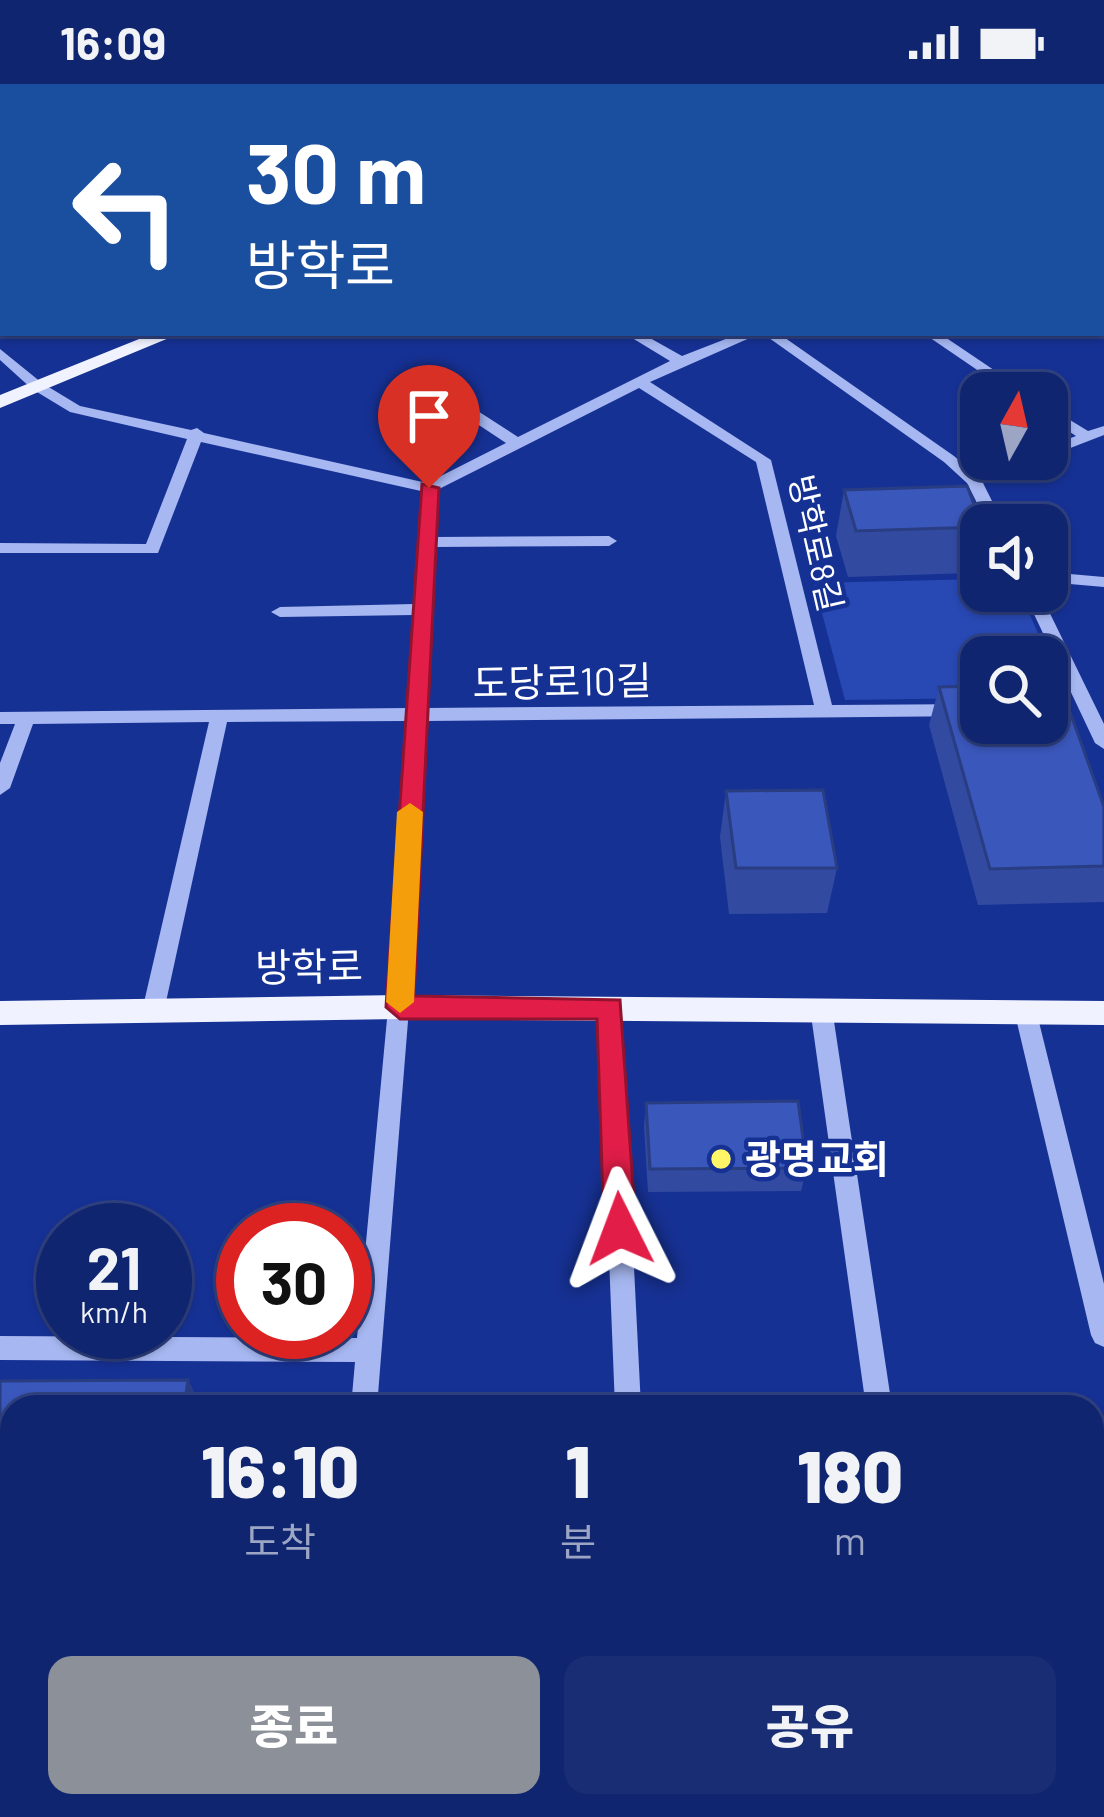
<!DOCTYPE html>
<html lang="ko">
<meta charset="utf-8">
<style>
body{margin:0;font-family:Barlow,"Noto Sans KR",sans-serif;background:#192d74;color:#f1f3f6;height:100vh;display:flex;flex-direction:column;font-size:45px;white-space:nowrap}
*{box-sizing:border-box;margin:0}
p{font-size:39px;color:#9ca5c3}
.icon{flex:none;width:66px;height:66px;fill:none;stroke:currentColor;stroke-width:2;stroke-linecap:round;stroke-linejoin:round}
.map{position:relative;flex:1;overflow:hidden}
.drawer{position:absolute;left:0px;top:1311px;width:1104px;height:423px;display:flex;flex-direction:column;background:#10256f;border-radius:36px 36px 0 0;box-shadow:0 3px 9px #0004,0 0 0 3px #304282}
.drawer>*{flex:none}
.banner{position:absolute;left:0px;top:0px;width:1104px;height:252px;box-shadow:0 3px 9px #0004,0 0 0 3px #304282;background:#1a4fa0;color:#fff;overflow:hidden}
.needle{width:78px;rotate:8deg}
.buttons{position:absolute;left:960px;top:288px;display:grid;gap:24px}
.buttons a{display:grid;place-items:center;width:108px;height:108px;border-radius:24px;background:#10256f;box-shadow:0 3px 9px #0004,0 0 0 3px #304282;font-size:60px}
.speed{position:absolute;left:36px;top:1119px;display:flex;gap:24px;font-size:60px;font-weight:700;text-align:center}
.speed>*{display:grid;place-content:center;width:156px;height:156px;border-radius:50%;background:#10256f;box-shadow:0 3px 9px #0004,0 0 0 3px #304282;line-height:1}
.speed small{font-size:30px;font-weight:400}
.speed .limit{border:18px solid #d22;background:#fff;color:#111}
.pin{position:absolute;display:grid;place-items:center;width:102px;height:102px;color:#fff;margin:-123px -51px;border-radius:50% 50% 50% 0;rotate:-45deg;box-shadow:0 0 12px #0007}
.pin .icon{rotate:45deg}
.me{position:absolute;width:132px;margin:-66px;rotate:357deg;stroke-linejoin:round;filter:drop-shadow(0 0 9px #0008)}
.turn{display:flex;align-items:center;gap:42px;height:252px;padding:0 48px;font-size:54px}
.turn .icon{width:156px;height:156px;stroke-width:2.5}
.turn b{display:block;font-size:84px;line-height:102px}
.eta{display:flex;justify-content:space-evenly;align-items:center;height:204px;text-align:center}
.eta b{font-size:72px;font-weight:800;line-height:84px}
.cta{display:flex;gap:24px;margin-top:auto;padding:24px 48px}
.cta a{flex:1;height:138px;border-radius:24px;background:#8c9099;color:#fff;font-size:48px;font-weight:800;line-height:138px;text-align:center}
.cta a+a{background:#192d74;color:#f1f3f6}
.status{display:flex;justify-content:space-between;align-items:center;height:84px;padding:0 60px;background:#10256f;direction:ltr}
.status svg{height:33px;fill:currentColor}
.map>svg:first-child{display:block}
.green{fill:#2848b3}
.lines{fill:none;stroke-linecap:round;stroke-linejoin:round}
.minor{fill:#a6b7f1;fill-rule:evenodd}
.major{fill:#f0f2ff;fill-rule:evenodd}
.wall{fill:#324ba1}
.shaded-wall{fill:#293d83}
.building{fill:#3a57bb;stroke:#293d83;stroke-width:3}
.route{fill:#e11d48;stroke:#92132f;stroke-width:3}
.slow{fill:#f59e0b}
.poi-dot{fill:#fff566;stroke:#163194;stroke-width:4.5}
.labels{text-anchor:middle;stroke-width:9;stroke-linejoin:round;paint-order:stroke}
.far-street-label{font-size:33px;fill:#fff;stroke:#163194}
.street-label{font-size:39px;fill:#fff;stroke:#163194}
.poi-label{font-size:39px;font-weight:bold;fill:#fff;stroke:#163194;text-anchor:start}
</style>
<div class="status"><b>16:09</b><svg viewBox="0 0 49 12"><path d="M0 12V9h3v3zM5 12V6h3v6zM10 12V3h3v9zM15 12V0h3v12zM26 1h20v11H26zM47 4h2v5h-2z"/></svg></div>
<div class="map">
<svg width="1104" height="1733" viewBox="0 0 1104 1733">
<rect width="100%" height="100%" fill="#163194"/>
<!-- green -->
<path class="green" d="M981,495V507H1019L1052,580L1047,585V573H981V614L845,616L814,499Z"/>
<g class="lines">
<!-- minor -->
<path class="minor" d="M115,0H127L130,3H117Z
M252,0H264L267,3H254Z
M406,0H418L421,3H408Z
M842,0H855L858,3H844Z
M988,0H1002L1005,3H990Z
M0,17H3V27H0Z
M1101,50H1104V57H1101Z
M3,119V127L0,128V120Z
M1101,131L1104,132V142L1101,141Z
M1101,231L1104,232V240L1101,239Z
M624,249H641L682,272L741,249H761L650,298L771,376L832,621L981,620V632L426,637L415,850L377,1323H351L355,1278L0,1276V1252L357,1254L395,850L407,637L227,638L164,927L161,933H145L142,927L209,638L33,640L10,704L0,711V679L15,640H0V628L408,624L414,531L280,533L271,528L280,523L414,520L421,407L201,358L158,469H0V459L146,460L187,355L70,328L32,305L0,276V265L42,299L80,322L191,346L197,344L204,349L427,399L506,359L429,308V302H439L518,353L670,277ZM639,304L756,378L814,621L426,624L434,463L609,462L617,457L609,452L434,453L437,406Z
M762,249H778L954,372L976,391L1015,375H1037L983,399L1004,441H988L967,399L944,378Z
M923,249H939L1028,309H1011Z
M1047,322L1088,347L1104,342V351L1047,373V363L1076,352L1047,333Z
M1047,488L1104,493V503L1047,498Z
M1023,507H1039L1104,640V665L1095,659Z
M610,915L618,918L621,924L641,1323H615L599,924L602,918Z
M821,915L829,918L832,924L892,1323H866L810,924L813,918Z
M1025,917L1033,920L1036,926L1104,1200V1263L1095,1259L1091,1251L1014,926L1017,920Z
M1092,1446H1104V1474H1092Z
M0,1449H12V1477H0Z
M306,1722H336L335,1733H303Z"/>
<!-- major -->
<path class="major" d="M936,0H961L934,3Z
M154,249H181L0,324V311Z
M400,911L1104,917V941L400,935L0,941V917Z"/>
</g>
<!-- wall -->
<path class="wall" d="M844,406L981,441V449L970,489L848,493L836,452Z
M939,603L1104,723V818L978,821L929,641Z
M726,707L837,784L827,829L729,830L720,753Z
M646,1019L807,1084L801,1107L648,1108L644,1042Z
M188,1296L198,1316L12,1323V1426L0,1427V1297Z"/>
<!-- shaded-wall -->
<path class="shaded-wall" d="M188,1296L198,1316L197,1323H184Z
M207,1722H237L235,1733H205Z"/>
<!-- building -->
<path class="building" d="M967,402L982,441L981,443L856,447L844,406Z
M981,602V639H1047V603L1064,611L1104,723V782L990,785L939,603Z
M823,706L837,784H736L726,707Z
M798,1017L807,1084L650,1085L646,1019Z
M188,1296L184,1323H12V1408L0,1409V1297Z
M0,1657H12V1722H207L205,1733H0Z
M1092,1685L1102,1733H394L395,1722H1092Z"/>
<!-- route -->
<path class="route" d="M422,400L439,404L414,912L620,916L636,1145L631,1155L620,1159L609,1155L604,1145L597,935H400L386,923Z"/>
<!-- slow -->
<path class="slow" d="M410,719L423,728L414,918L400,929L386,918L397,728Z"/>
<!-- markers -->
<circle class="poi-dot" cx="721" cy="1075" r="12"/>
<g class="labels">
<!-- far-street labels -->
<g class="far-street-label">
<text transform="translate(816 459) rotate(77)" y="12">방학로8길</text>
</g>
<!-- street labels -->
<g class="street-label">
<text transform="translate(562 598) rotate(-1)" y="14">도당로10길</text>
<text transform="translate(309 883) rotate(-1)" y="14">방학로</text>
</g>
<!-- poi labels -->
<g class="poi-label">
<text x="745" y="1089">광명교회</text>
</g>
</g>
</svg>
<div class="buttons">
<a><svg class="needle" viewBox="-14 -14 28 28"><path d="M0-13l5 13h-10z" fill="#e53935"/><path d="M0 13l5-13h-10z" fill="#9ca5c3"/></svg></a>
<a><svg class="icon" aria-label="sound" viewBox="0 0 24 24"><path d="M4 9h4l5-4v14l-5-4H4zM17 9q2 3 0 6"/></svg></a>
<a><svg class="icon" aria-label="search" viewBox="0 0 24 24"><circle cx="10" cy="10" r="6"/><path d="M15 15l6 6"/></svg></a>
</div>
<div class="speed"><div>21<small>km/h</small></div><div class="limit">30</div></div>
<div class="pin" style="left:429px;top:404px;background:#d93025"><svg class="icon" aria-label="arrive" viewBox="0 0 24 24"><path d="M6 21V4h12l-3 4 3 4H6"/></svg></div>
<svg class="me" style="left:620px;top:1145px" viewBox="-20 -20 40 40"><path d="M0-17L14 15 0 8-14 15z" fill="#e11d48" stroke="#fff" stroke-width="4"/></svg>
<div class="banner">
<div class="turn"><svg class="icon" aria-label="left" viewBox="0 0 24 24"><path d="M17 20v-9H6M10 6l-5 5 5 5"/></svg><div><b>30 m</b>방학로</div></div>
</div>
<section class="drawer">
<div class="eta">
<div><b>16:10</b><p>도착</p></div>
<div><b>1</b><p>분</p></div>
<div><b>180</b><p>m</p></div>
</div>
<div class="cta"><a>종료</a><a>공유</a></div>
</section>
</div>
